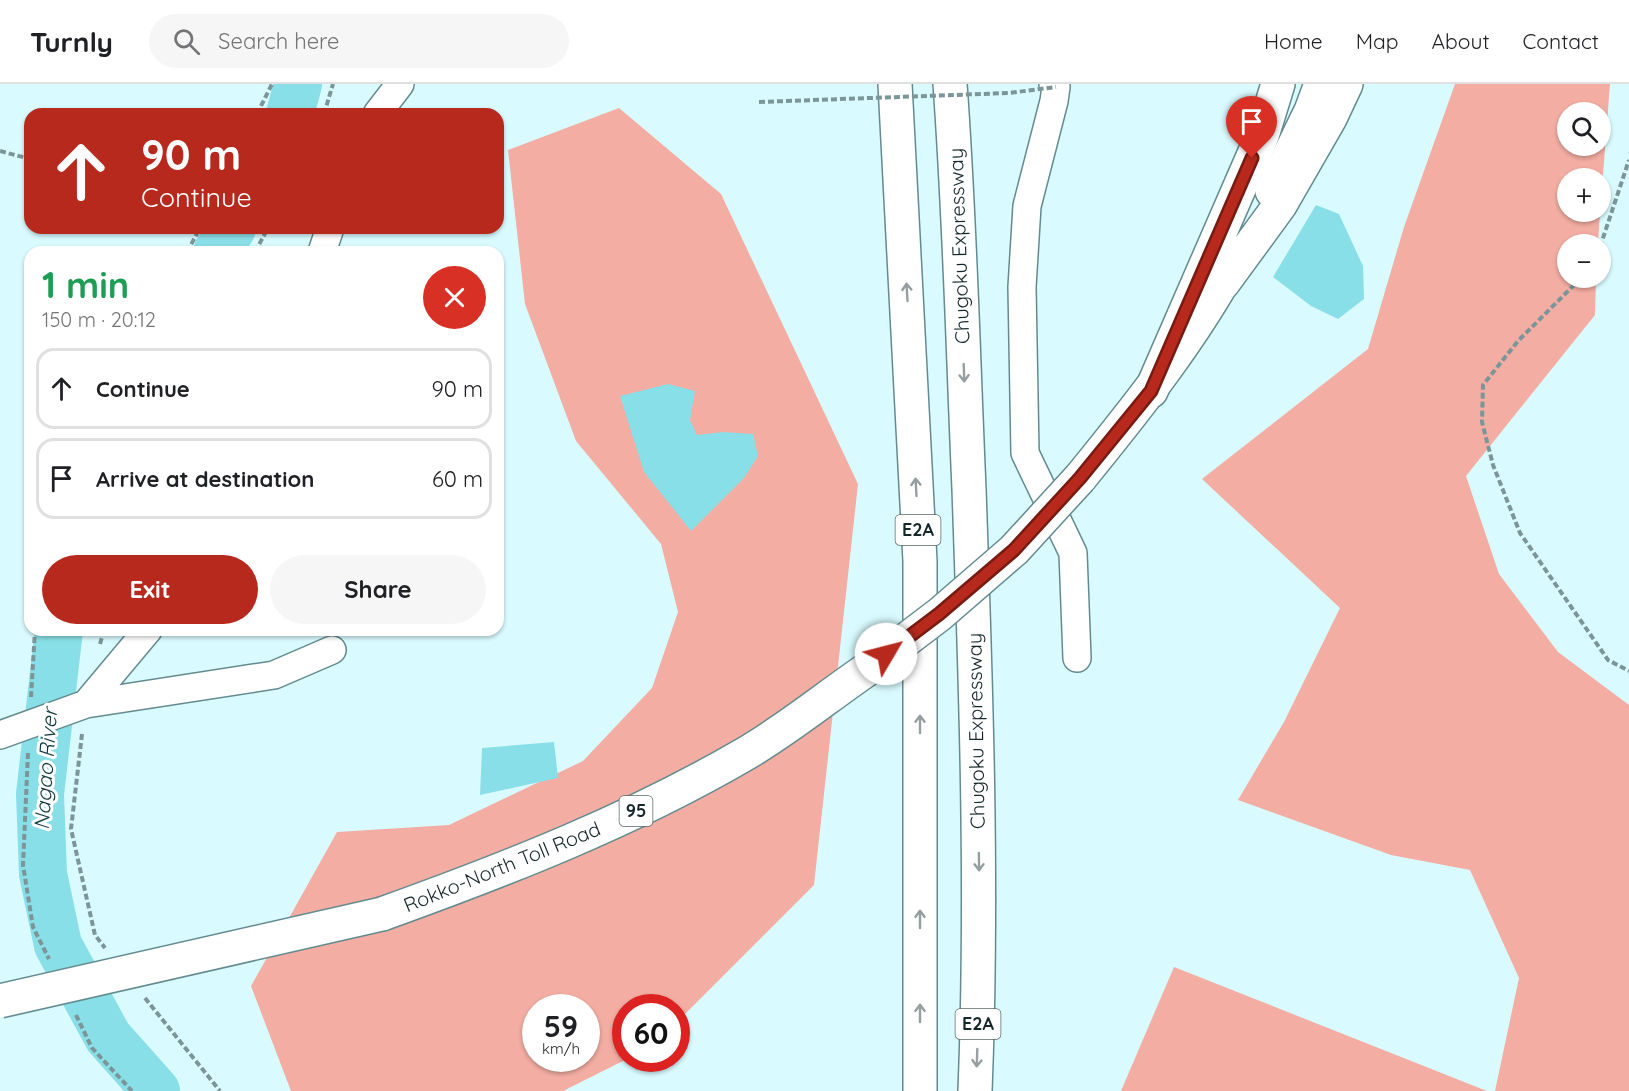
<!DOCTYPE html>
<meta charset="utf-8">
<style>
body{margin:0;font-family:Quicksand,sans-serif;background:#f6f6f6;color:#202124;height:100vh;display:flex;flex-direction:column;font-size:22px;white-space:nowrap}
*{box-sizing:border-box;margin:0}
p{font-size:20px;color:#757577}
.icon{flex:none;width:33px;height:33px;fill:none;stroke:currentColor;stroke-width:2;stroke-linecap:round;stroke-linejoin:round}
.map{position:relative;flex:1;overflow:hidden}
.sheet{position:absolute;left:24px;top:162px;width:480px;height:390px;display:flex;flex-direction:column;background:#fff;border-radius:18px;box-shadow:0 2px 4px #0004}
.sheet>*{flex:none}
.hud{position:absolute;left:24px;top:24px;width:480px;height:126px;border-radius:18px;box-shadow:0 2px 4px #0004;background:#b7291c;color:#fff;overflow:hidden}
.tools{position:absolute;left:1557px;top:18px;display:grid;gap:12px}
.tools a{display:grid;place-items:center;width:54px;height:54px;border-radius:50%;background:#fff;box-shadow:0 2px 4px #0004;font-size:30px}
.speed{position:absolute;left:522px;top:910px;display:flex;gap:12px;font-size:30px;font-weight:700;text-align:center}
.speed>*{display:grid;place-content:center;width:78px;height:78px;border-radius:50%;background:#fff;box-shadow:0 2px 4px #0004;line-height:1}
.speed small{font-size:15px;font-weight:400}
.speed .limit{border:9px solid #d22;background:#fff;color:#111}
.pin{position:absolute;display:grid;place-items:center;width:51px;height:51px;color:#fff;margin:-62px -26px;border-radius:50% 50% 50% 0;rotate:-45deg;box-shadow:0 0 6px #0007}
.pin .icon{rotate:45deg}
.me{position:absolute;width:66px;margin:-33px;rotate:53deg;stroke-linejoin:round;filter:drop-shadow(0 0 4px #0008)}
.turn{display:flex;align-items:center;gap:21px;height:126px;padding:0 18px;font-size:27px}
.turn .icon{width:78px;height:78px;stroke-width:2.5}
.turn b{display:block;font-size:42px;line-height:51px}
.round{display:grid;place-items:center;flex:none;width:63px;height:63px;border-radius:32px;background:#f6f6f6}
.summary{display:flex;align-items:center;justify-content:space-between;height:102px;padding:0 18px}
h1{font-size:36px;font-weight:700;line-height:45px;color:#1e9e55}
.action{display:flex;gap:12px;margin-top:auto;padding:12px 18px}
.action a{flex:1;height:69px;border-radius:36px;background:#b7291c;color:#fff;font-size:24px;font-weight:700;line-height:69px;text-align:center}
.action a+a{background:#f6f6f6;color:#202124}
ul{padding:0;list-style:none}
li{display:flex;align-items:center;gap:18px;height:81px;margin:0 12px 9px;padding:0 6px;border:3px solid #e0e0e0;border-radius:18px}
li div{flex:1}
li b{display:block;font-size:22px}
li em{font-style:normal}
header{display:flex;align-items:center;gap:36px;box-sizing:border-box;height:84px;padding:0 30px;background:#fff;border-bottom:2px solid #e0e0e0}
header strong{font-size:28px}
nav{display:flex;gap:33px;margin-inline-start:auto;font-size:21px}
.search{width:420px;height:54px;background:#f6f6f6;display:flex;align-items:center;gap:15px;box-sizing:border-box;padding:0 21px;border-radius:33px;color:#757577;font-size:22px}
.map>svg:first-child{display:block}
.forest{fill:#f3ada2;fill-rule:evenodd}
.water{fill:#89dfe7}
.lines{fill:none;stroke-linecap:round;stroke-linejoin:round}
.river{stroke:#89dfe7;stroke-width:48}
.minor-casing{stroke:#638b8f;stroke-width:30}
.major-casing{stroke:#638b8f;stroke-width:36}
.highway-casing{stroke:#638b8f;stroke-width:36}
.path{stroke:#7b9598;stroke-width:4;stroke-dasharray:6 3;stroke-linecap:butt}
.minor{stroke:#fff;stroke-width:27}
.major{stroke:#fff;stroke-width:33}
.highway{stroke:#fff;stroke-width:33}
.major-bridge-casing{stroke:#638b8f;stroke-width:36;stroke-linecap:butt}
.path-bridge{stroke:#7b9598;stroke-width:4;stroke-dasharray:6 3;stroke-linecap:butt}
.major-bridge{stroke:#fff;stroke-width:33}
.oneway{stroke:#969e9f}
.route-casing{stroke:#771b12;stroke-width:15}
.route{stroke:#b7291c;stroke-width:10}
.labels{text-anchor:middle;stroke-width:6;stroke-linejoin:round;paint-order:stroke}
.shield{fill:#fff;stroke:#5c6869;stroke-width:1.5}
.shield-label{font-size:18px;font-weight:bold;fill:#162729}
.street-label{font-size:20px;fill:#162729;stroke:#fff}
.water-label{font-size:21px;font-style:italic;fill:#0d373b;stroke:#fff}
</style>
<header>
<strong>Turnly</strong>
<div class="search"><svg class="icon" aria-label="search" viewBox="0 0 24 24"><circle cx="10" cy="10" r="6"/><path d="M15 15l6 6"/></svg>Search here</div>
<nav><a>Home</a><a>Map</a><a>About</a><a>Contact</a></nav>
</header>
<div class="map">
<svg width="1629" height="1007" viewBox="0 0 1629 1007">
<rect width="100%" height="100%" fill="#d9fbff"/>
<!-- forest -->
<path class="forest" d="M1455,0H1610L1601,117L1600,94H1568V128H1600L1598,160H1568V194H1596L1595,231L1466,392L1499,490L1558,568L1629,621V1007H1495L1519,894L1470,786L1391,771L1238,716L1284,638L1340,524L1202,395L1368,265L1404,143ZM1568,28H1600V62H1568Z
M619,24L721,110L858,400L814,801L677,938L676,924H626L627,975L563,1007H291L251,902L337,748L449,741L583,677L652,604L678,528L661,460L576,357L525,220L508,66ZM536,924H586V975H536Z
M1174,883L1487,1007H1121Z"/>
<!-- water -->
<path class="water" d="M1316,121L1339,130L1363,182L1364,215L1338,235L1311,222L1273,193Z
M668,300L695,307L690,336L697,351L723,348L753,350L758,372L744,394L691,447L644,388L620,312Z
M554,658L558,694L480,711L482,664Z"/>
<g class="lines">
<!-- river -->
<path class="river" d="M290,30L298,0
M217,168L232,144
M59,546L40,710L43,790L58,861L108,953L156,1007"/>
<!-- minor casing -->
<g class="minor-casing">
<path id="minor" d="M1053,0L1056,3L1054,17L1027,122L1022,203L1025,369L1073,469L1077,574
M377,30L400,0
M322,168L330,144
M86,620L148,546
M0,651L86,620L274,591L332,566"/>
</g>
<!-- major casing -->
<g class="major-casing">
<path id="major" d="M1272,107L1311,27L1321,0
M1080,394C1137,324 1193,254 1236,174
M382,830C507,785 630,737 745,670C788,645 828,612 869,584"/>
</g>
<!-- highway casing -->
<g class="highway-casing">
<path id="highway" d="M895,0L920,477V1007
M950,0C960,135 963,270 969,405C976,605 983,806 975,1007
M1223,199L1280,121L1330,34L1346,0
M1151,307L1262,52L1278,0"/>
</g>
<!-- path -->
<path class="path" d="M257,30L272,0
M324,30L333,0
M0,67L30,75
M1600,163L1629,76
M187,168L200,144
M255,168L268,144
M1581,194L1518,257L1483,301L1482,338L1493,381L1520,449L1608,576L1629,587
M100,560L104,546
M31,613L35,546
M82,650L71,745L95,851L105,864
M28,669L23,781L33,843L49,875
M145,914L220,1007
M76,931L92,964L132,1007"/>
<!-- minor -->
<use href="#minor" class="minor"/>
<!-- major -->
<use href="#major" class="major"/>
<!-- highway -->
<use href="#highway" class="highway"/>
<!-- major-bridge casing -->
<g class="major-bridge-casing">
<path id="major-bridge" d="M869,584L940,530L1014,466L1080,394
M0,917L382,830"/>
</g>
<!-- path-bridge -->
<path class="path-bridge" d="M759,18L1009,9L1056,3"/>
<!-- major-bridge -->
<use href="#major-bridge" class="major-bridge"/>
</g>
<!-- one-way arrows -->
<defs><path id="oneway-shaft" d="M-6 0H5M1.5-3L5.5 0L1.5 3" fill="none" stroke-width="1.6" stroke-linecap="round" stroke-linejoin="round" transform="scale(1.5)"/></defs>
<g class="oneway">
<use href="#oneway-shaft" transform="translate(907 208) rotate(-93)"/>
<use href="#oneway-shaft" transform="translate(964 289) rotate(88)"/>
<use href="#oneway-shaft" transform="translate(916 403) rotate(-93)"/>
<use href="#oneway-shaft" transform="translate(920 640) rotate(-90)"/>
<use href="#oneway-shaft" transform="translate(979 778) rotate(89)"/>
<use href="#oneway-shaft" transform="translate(920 835) rotate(-90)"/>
<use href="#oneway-shaft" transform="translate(920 929) rotate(-90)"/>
<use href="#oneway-shaft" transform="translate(977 974) rotate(92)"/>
</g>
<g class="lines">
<!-- route casing -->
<g class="route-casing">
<path id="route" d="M886,570L939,530L1014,466L1080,394L1151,307L1252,74"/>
</g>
<!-- route -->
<use href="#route" class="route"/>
</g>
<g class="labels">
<!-- shield labels -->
<g class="shield">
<rect x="895.5" y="431" width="45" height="30" rx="4.5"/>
<rect x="619.5" y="712" width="33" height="30" rx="4.5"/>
<rect x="955.5" y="925" width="45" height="30" rx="4.5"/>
</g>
<g class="shield-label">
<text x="918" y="452">E2A</text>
<text x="636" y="733">95</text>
<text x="978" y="946">E2A</text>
</g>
<!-- street labels -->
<g class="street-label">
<text transform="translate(959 162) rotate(-92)" y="7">Chugoku Expressway</text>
<text transform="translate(976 647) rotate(-91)" y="7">Chugoku Expressway</text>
<text transform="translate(502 783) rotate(-22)" y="7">Rokko-North Toll Road</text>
</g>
<!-- water labels -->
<g class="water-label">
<text transform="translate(46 685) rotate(-86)" y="7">Nagao River</text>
</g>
</g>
</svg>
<div class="tools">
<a><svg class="icon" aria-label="search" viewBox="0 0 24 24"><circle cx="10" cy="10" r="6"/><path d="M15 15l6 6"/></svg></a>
<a>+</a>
<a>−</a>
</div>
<div class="speed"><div>59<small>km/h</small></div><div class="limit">60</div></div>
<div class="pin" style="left:1252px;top:74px;background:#d93025"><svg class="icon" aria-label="arrive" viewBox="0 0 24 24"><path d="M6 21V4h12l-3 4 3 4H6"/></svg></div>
<svg class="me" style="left:886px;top:570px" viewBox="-20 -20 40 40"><circle r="19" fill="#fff"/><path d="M0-13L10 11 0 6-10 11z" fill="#b7291c"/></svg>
<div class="hud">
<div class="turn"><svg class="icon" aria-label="ahead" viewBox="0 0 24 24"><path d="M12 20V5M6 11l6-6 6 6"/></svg><div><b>90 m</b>Continue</div></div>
</div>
<section class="sheet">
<div class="summary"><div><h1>1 min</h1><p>150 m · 20:12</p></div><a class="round" style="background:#d93025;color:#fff"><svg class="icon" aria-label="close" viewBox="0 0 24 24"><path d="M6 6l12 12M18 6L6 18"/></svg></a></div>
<ul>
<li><svg class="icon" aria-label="ahead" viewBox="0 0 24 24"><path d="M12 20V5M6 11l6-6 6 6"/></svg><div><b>Continue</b></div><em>90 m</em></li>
<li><svg class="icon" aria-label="arrive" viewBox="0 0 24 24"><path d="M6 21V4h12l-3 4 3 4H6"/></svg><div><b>Arrive at destination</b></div><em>60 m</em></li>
</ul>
<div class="action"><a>Exit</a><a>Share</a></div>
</section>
</div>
